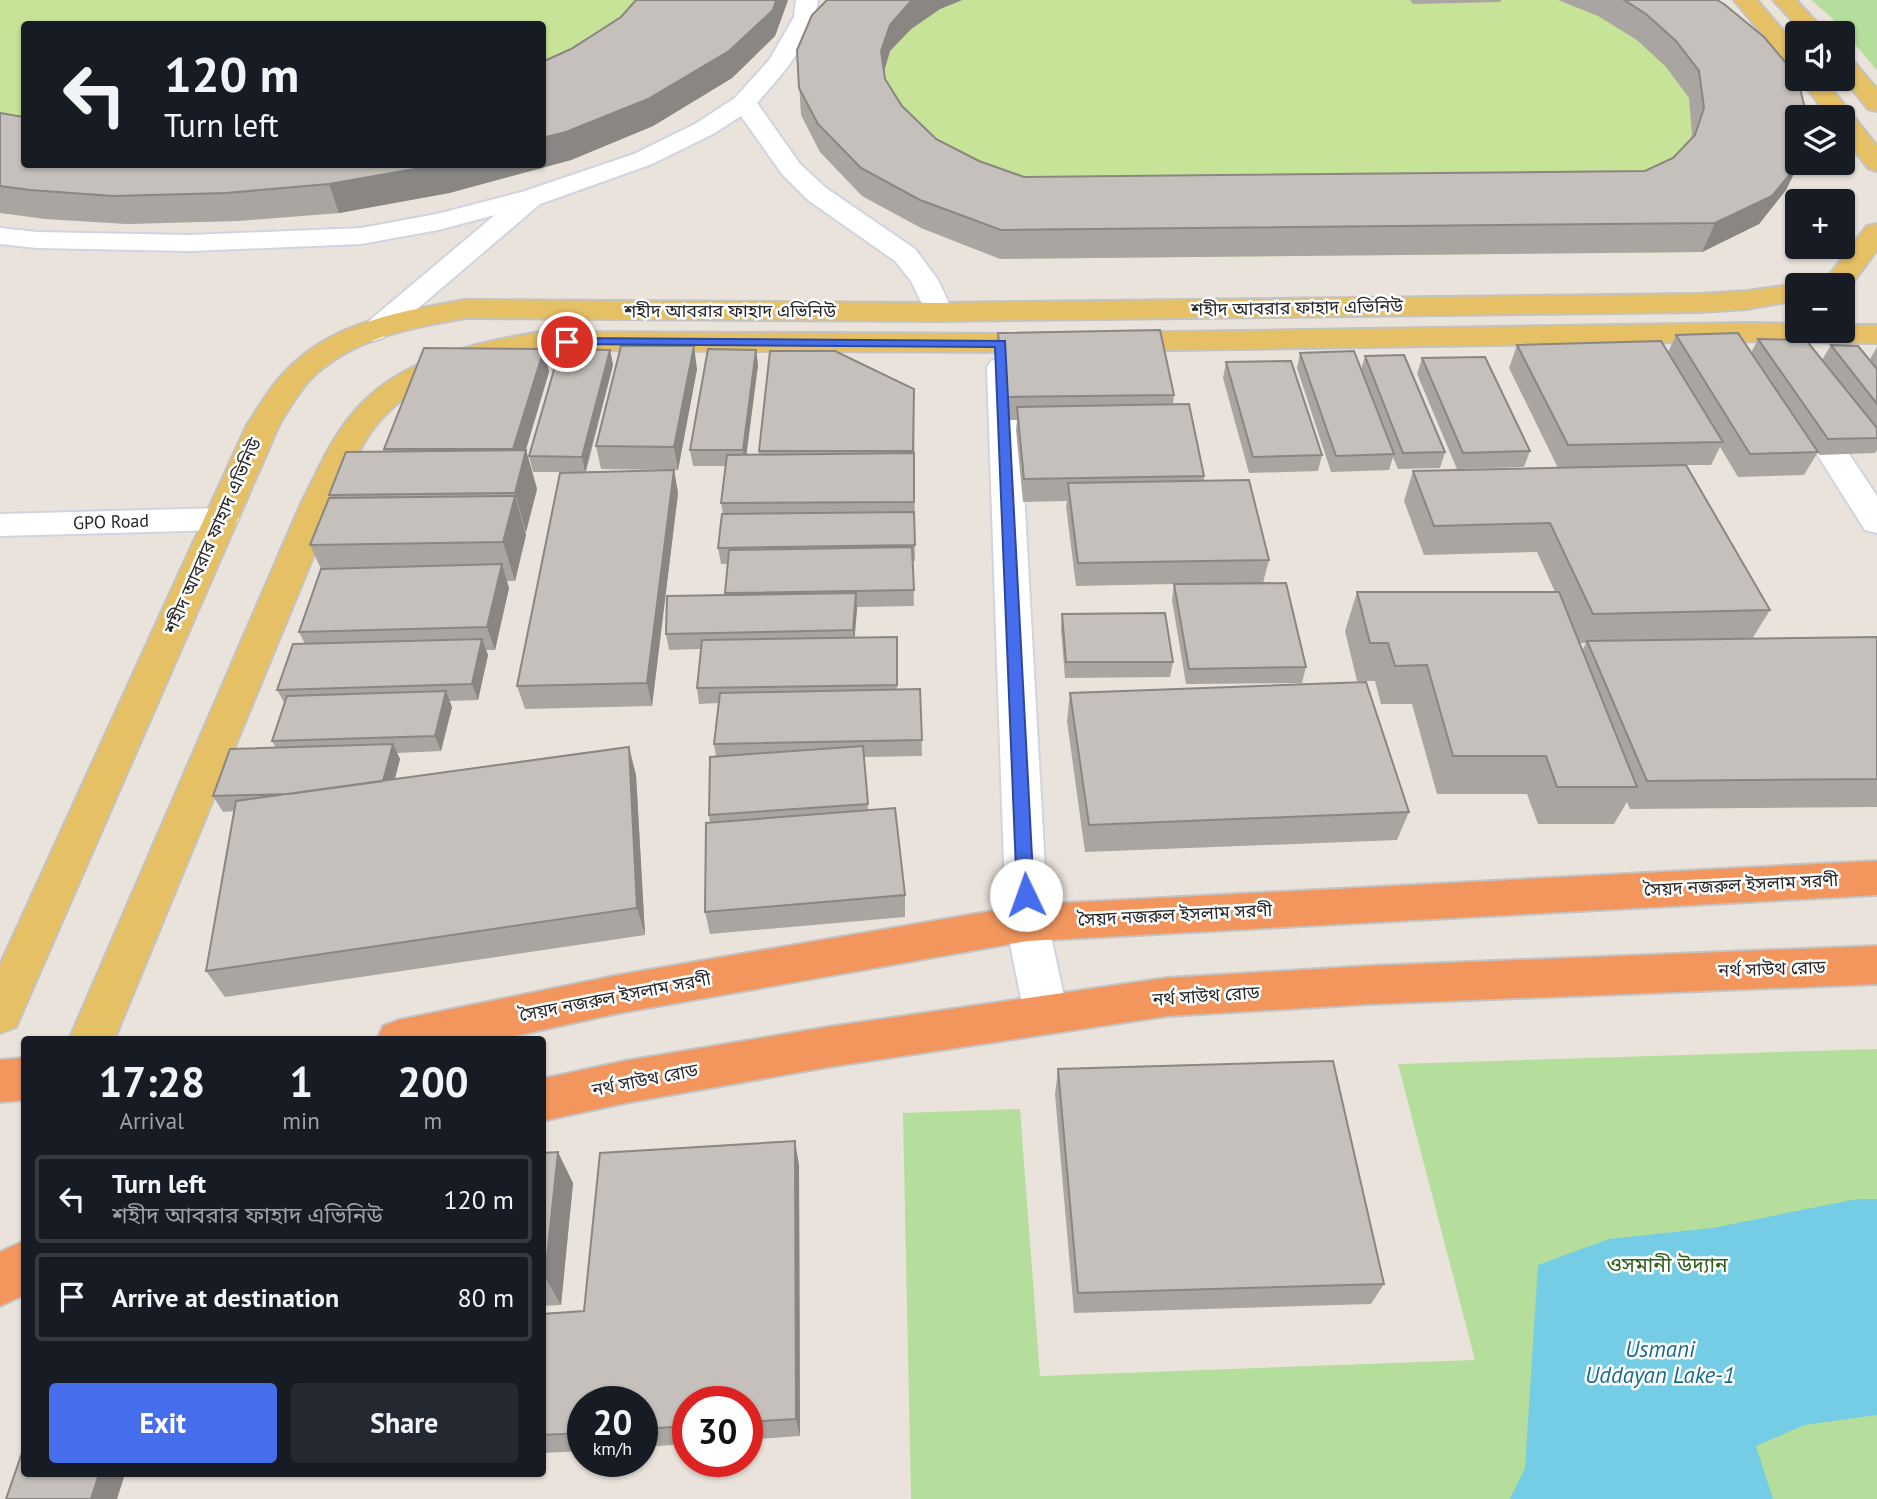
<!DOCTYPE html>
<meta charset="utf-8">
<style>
body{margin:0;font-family:"PT Sans","Noto Sans Bengali",sans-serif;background:#242831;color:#f1f3f6;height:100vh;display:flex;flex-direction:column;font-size:26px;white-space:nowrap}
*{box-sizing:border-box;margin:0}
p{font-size:23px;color:#9ea1a6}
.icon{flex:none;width:38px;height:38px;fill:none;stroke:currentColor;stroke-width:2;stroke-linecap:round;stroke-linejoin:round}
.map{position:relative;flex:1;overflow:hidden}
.sheet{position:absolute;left:21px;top:1036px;width:525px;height:441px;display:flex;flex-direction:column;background:#171b24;border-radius:7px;box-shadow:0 2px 5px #0004}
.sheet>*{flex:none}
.guide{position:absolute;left:21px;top:21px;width:525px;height:147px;border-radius:7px;box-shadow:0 2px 5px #0004;background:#171b24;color:#f1f3f6;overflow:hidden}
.controls{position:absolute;left:1785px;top:21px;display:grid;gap:14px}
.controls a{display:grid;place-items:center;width:70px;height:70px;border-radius:7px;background:#171b24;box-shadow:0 2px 5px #0004;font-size:35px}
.speed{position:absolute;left:567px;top:1386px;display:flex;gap:14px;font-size:35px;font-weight:700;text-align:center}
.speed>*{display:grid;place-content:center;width:91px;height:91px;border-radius:50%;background:#171b24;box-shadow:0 2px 5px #0004;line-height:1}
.speed small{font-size:18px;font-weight:400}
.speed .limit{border:10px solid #d22;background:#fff;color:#111}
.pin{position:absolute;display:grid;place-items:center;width:60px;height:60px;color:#fff;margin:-30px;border:4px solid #fff;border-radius:50%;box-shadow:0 2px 7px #0007}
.me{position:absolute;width:77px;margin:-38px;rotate:357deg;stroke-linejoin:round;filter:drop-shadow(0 0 5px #0008)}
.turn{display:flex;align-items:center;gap:24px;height:147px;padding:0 28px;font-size:32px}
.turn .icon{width:91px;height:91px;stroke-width:2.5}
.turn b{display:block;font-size:49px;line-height:60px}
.eta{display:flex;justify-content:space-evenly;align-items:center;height:119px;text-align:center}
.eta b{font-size:42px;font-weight:700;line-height:49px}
.cta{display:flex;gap:14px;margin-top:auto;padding:14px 28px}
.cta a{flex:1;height:80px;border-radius:7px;background:#466eec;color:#fff;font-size:28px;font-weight:700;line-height:80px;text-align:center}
.cta a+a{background:#242831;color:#f1f3f6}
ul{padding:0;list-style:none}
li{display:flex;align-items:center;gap:21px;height:88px;margin:0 14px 10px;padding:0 14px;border:4px solid #363941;border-radius:7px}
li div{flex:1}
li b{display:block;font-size:26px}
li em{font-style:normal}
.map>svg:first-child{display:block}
.green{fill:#b5dd9b}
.pitch{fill:#c7e397;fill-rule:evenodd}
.water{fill:#75cde5}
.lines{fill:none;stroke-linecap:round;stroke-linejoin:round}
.minor-casing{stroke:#d0d4e0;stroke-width:4}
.major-casing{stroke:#c3c3c3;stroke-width:4}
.highway-casing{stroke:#c3c3c3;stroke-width:4}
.minor{fill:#fff;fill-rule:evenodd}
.major{fill:#e6c064;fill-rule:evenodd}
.highway{fill:#f2965e;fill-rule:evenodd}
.wall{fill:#a9a5a1;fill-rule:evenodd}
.shaded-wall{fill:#8a8683}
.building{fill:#c5c0bb;stroke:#8a8683;stroke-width:2}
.route{fill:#466eec;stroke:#2e4899;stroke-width:2}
.labels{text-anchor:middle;stroke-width:5;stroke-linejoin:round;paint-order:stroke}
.street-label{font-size:18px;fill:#282828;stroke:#fff}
.near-park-label{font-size:21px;fill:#305f1e;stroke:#fff}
.near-water-label{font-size:23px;font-style:italic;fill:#176c8e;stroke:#fff}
</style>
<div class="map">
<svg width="1877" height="1499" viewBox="0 0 1877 1499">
<rect width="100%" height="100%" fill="#eae3db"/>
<!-- green -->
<path class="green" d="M1811,0H1877V70L1832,18Z
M1877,1049V1499H911L903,1113L1020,1109L1040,1376L1475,1360L1398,1064Z"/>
<!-- pitch -->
<path class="pitch" d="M0,0H788L775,36L732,78L653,126L571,160L449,193L339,213L237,221L126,224L0,213ZM24,24H542V164H24Z
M862,0H1663L1795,152L1786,190L1759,224L1702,252L1000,259L820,152L801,115L799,77L813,42Z"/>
<!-- water -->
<path class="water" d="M1857,1199H1877V1415L1804,1425L1756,1446L1773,1499H1510L1525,1468L1538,1265L1609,1239L1712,1228Z"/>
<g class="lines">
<!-- minor casing -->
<g class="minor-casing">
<path id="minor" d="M796,0H818C814,41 782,74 757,103L800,164L826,188L915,249L938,280L953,312L949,318L939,321L929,318L911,281L895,261L808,200L782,174L741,116L713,134L652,164L540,204L383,338L373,341L363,338L358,332L363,326L495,215L438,230L361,244L190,251L37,248L0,244V228L37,232L190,235L361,228L437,214L522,192L634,154L695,124L735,98L770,59L794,17Z
M1002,358L1013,361L1017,367L1048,923L1068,1014L1062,1028L1046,1034L1030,1028L1024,1014L1006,923L987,367L991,361Z
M1804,400L1815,403L1877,496V533L1865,530L1789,410L1793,403Z
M222,508L234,511L239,519L234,527L222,530L0,536V514Z"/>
</g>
<!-- major casing -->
<g class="major-casing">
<path id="major" d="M1734,0H1757L1797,47V68L1789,66Z
M1773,0H1796L1827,33H1804Z
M1843,56L1851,58L1877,89V111L1868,109L1843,78Z
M1800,79H1824L1877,146V171L1868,168L1843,135V117H1829Z
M1877,224V250L1848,289L1843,290V285H1826L1824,283L1828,277L1867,226Z
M1797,284L1804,285H1797V300L1747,309L1701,312L939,321L465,318C409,328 346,339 306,384C296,397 287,411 279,425L22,1013L16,1027L0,1033V965L247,425C261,404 273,382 292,365C337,321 405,311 465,300L939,303L1701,294L1747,291Z
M1752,323L1797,324V331H1843V325H1877V343L1752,341L1109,351L1099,348L1094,342L1099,336L1109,333Z
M540,332L1049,334L1059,337L1064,343L1059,349L1049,352L540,350C478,361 413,376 373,429C356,452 346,480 334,506L114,1040H69L300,506C316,475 330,440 353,413C399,358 473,344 540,332Z"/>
</g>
<!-- highway casing -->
<g class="highway-casing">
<path id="highway" d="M1877,861V895L1027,941L619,1013L496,1040H377L383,1026L399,1020L619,975L1027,905Z
M1877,946V984L1369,1004L1167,1016L828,1067L625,1103L542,1121V1079L625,1061L828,1027L1167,978L1369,966Z
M24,1058V1100L0,1102V1060Z
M24,1241V1295L0,1306V1252Z"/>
</g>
<!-- minor -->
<use href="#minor" class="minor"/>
<!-- major -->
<use href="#major" class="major"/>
<!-- highway -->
<use href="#highway" class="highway"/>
</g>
<!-- wall -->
<path class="wall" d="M636,0H788L775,36L732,78L653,126L571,160L449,193L339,213L237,221L127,224L45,219L0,213V113L24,164H542L571,49L621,17Z
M827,0H962L940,9L911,29L890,51L884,71L885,79L902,106L936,139L979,161L1024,177L1645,171L1673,158L1691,139L1692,135L1689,98L1666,67L1637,40L1598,16L1558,0H1717L1799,163L1786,190L1759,224L1702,252L1000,259L921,228L862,196L820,152L801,115L797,50Z
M1410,0H1501V2L1413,4Z
M998,333L1174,395L1173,405L1204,476V481L1269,560L1263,583L1306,667L1302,683L1186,684L1172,600L1174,584L1076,586L1066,506L1067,501L1023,502L1016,430L1017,420H1003L997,356Z
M1676,335L1751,353L1758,339L1822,360L1831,345L1877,369V450L1875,453L1819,455L1818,452L1804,475L1738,477L1720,447L1711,465H1686L1770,610L1752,639L1877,637V807L1630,809L1627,802L1614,824H1538L1527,794H1437L1412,704H1381L1375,681H1357L1345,631L1357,592H1555L1537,552L1424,555L1404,501L1413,471L1558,468L1509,368L1517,345L1668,352ZM1579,643H1586L1582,651Z
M1877,347V368L1870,359Z
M610,350L613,365L586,472L671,470L601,469L596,446L697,369L678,470H674L678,493L652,706L525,709L517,686L569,472H533L529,456Z
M756,350L758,365L746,455L759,454V451L914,389L915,561H913L914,606L857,607L854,637H897V690L920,689L922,756L864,757L868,810L905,895V917L710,934L705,912L710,823L709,815L716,757L714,744L718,703L699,704L697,688L701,649L669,650L666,634L725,595L728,564H721L718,548L723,514L721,503L726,466H693L690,450Z
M1300,353L1361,370L1365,356L1445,452L1440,468L1398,469L1393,457L1389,470L1331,472L1297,368Z
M1422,358L1530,451L1524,467L1457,469L1417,374Z
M1226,362L1322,455L1318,471L1249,473L1223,378Z
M549,372L526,450L537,489L526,532H525L526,535L515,581H507L509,588L495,650H486L488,655L478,700L449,701L452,707L441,751L397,753L400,759L395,779L636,775L645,935L225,997L206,971L234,811L223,812L213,796L276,748L272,741L285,704L277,690L305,644L299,632L321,569L310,545L330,498L329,495L385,451L384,449Z
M1062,614L1173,662L1170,677L1065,678L1061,630Z
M1070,693L1409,812L1397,840L1085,852L1067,721Z
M1058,1069L1384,1284L1371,1304L1074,1313L1055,1094Z
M542,1153L573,1183L561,1305L542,1306Z
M799,1165L800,1436L747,1440V1402H688V1444L642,1447V1402H583V1451L542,1453V1314L584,1311Z"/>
<!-- shaded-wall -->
<path class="shaded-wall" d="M776,0H788L775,36L732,78L653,126L571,160L449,193L339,213L329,184L443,164H542V138Z
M914,0H962L940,9L911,29L890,51L882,78L881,51L890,25L910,2Z
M1799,163L1786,190L1759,224L1702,252L1715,223Z
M694,346L697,369L678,470L674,447Z
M544,349L549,372L519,472L513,449Z
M610,350L613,365L585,472L582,457Z
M756,350L758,365L745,466L743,450Z
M526,450L537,489L526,532L515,493Z
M674,470L678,493L652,706L647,683Z
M515,496L526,535L515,581L503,542Z
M502,564L509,588L495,650L487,627Z
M856,593L857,609L854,646L853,630Z
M482,639L488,655L478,700L472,684Z
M446,691L452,707L441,751L435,736Z
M393,744L400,759L387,807L380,791Z
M629,747L636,775L645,935L637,908Z
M795,1141L799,1165L800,1436L796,1419Z
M558,1152L573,1183L561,1305L545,1277Z
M99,1474H125L117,1499H91Z"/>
<!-- building -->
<path class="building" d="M636,0H776L773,10L729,51L648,99L566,132L542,138V62L571,49L621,17Z
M827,0H914L910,2L890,25L881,51L885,79L902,106L936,139L979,161L1024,177L1645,171L1673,158L1695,135L1704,108L1699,71L1676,41L1646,14L1624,0H1717L1724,4L1764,37L1797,76L1807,117H1797V163H1799L1772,196L1715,223L1001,230L920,200L861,168L818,124L799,88L797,50L812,15Z
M0,113L24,117V164H443L329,184L226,193L113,196L30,190L0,186Z
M1160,330L1174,395L1004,397L998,333Z
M1738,333L1818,452L1750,454L1676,335Z
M1758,339L1806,340L1877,428V438L1828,439Z
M1661,341L1723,442L1568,445L1517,345Z
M1831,345L1858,346L1877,369V404Z
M621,346H694L674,447L596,446Z
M424,348L544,349L513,449H384Z
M560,349L610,350L582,457L529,456Z
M708,349L756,350L743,450H690Z
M770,351H835L914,389L913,451H759Z
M1354,351L1394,454L1336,456L1300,353Z
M1404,355L1445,452L1403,453L1365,356Z
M1485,357L1530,451L1463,453L1422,358Z
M1291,361L1322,455L1253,457L1226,362Z
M1189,404L1204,476L1024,479L1017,407Z
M526,450L515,493L329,495L346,452Z
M914,453V502L721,503L727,455Z
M1686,465L1770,610L1593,614L1550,523L1434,526L1413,471Z
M674,470L647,683L517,686L560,473Z
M1249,480L1269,560L1078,563L1068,483Z
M515,496L503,542L310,545L329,498Z
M914,512L915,545L718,548L722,514Z
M912,547L914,590L725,593L729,550Z
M502,564L487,627L299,632L321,569Z
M1286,583L1306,667L1189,669L1174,584Z
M1357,592H1559L1637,787H1557L1546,756H1453L1427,665L1395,666L1388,643H1370Z
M856,593L853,630L666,634L667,596Z
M1165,613L1173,662H1066L1062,614Z
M897,637V685L697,688L702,640Z
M1877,637V779L1647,781L1587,641Z
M482,639L472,684L277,690L293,644Z
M1366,682L1409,812L1089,825L1070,693Z
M920,689L922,740L714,744L720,693Z
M446,691L435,736L272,741L287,696Z
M393,744L383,781L289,794L213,796L230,749Z
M863,746L868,804L709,815L710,757Z
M629,747L637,908L206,971L236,801Z
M895,808L905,895L705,912L706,823Z
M1333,1061L1384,1284L1078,1293L1058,1069Z
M795,1141L796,1419L747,1422V1402H688V1426L642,1429V1402H583V1433L542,1435V1314L584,1311L600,1153Z
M558,1152L545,1277L542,1278V1153Z
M24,1447V1474H99L91,1499H6Z"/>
<!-- route -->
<path class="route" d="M567,338L1005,341L1034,895L1032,901L1026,903L1020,901L1017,895L995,347L563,344V339Z"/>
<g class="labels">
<!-- street labels -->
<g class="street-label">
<text transform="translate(1297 308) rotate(-1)" y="6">শহীদ আবরার ফাহাদ এভিনিউ</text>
<text x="730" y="317">শহীদ আবরার ফাহাদ এভিনিউ</text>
<text transform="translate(111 522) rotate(-2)" y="6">GPO Road</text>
<text transform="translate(213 536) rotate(-66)" y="6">শহীদ আবরার ফাহাদ এভিনিউ</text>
<text transform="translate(1741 885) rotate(-3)" y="6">সৈয়দ নজরুল ইসলাম সরণী</text>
<text transform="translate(1175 915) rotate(-3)" y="6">সৈয়দ নজরুল ইসলাম সরণী</text>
<text transform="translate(1772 969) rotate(-2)" y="6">নর্থ সাউথ রোড</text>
<text transform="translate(1206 996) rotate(-4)" y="6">নর্থ সাউথ রোড</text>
<text transform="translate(615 997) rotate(-11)" y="6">সৈয়দ নজরুল ইসলাম সরণী</text>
<text transform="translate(645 1080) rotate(-11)" y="6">নর্থ সাউথ রোড</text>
</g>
<!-- near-park labels -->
<g class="near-park-label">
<text x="1667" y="1272">ওসমানী উদ্যান</text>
</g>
<!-- near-water labels -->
<g class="near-water-label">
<text x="1660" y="1357">Usmani<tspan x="1660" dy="26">Uddayan Lake-1</tspan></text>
</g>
</g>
</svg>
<div class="controls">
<a><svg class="icon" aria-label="sound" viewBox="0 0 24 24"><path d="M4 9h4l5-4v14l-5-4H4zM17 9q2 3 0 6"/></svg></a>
<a><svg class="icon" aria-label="layers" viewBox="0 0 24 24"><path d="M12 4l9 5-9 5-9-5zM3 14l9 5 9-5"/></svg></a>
<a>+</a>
<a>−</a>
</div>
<div class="speed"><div>20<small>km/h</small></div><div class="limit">30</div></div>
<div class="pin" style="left:567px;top:342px;background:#d93025"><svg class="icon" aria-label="arrive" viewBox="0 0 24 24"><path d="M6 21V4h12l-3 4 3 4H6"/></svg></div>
<svg class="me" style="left:1026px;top:895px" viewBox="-20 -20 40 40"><circle r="19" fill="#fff"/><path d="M0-13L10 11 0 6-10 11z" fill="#466eec"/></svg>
<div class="guide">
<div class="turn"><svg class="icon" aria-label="left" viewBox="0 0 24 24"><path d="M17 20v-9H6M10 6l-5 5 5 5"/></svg><div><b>120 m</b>Turn left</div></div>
</div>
<section class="sheet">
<div class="eta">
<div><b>17:28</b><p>Arrival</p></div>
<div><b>1</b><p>min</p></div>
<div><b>200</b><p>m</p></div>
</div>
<ul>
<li><svg class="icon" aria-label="left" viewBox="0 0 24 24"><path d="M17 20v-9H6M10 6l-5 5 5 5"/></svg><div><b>Turn left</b><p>শহীদ আবরার ফাহাদ এভিনিউ</p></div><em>120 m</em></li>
<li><svg class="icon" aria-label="arrive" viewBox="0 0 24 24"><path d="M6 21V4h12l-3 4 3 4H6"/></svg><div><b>Arrive at destination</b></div><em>80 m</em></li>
</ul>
<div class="cta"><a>Exit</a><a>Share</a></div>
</section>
</div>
